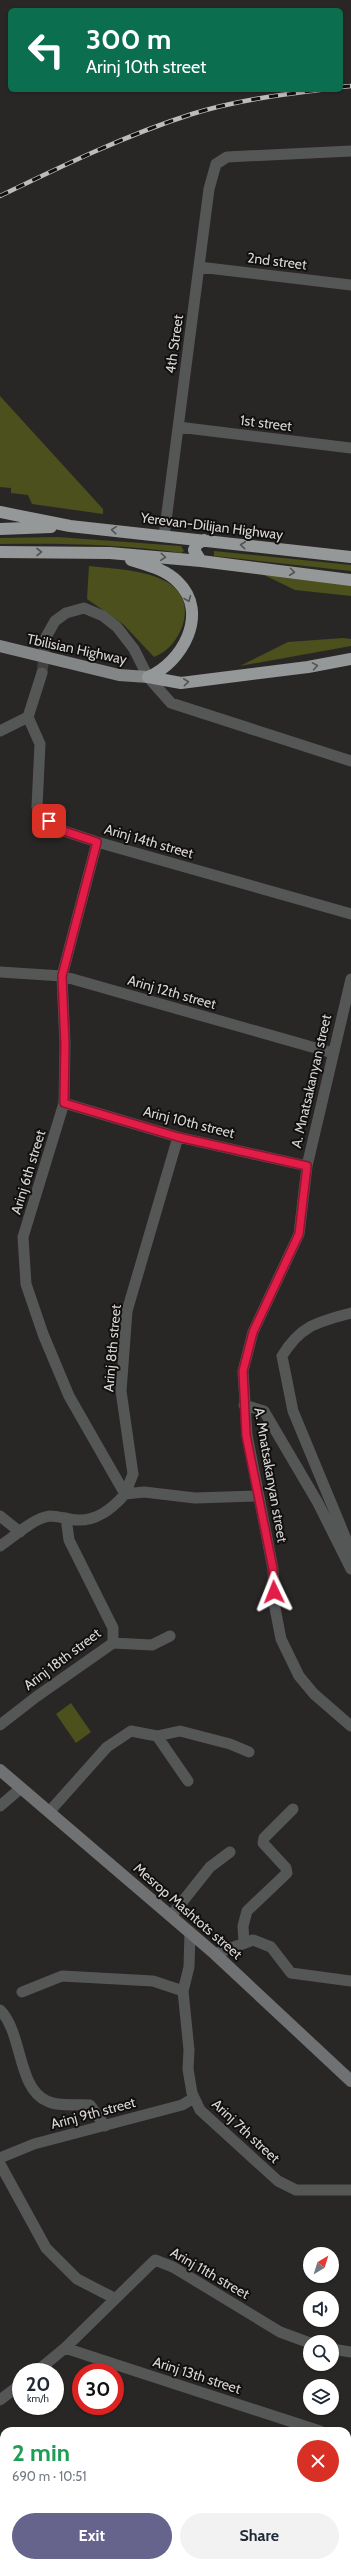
<!DOCTYPE html>
<meta charset="utf-8">
<style>
body{margin:0;font-family:Cabin,sans-serif;background:#f2f2f3;color:#1f2937;height:100vh;display:flex;flex-direction:column;font-size:15px;white-space:nowrap}
*{box-sizing:border-box;margin:0}
p{font-size:13px;color:#747a83}
.icon{flex:none;width:22px;height:22px;fill:none;stroke:currentColor;stroke-width:2;stroke-linecap:round;stroke-linejoin:round}
.map{position:relative;flex:1;overflow:hidden}
.details{position:absolute;left:0px;top:2427px;width:351px;height:140px;display:flex;flex-direction:column;background:#fff;border-radius:12px 12px 0 0;box-shadow:0 1px 3px #0004}
.details>*{flex:none}
.banner{position:absolute;left:8px;top:8px;width:335px;height:84px;border-radius:6px;box-shadow:0 1px 3px #0004;background:#0b6e4f;color:#fff;overflow:hidden}
.needle{width:26px;rotate:38deg}
.fabs{position:absolute;left:303px;top:2247px;display:grid;gap:8px}
.fabs a{display:grid;place-items:center;width:36px;height:36px;border-radius:50%;background:#fff;box-shadow:0 1px 3px #0004;font-size:20px}
.speed{position:absolute;left:12px;top:2363px;display:flex;gap:8px;font-size:20px;font-weight:700;text-align:center}
.speed>*{display:grid;place-content:center;width:52px;height:52px;border-radius:50%;background:#fff;box-shadow:0 1px 3px #0004;line-height:1}
.speed small{font-size:10px;font-weight:400}
.speed .limit{border:6px solid #d22;background:#fff;color:#111}
.pin{position:absolute;display:grid;place-items:center;width:34px;height:34px;color:#fff;margin:-17px;border-radius:8px;box-shadow:0 2px 6px #0006}
.me{position:absolute;width:44px;margin:-22px;rotate:358deg;stroke-linejoin:round;filter:drop-shadow(0 0 3px #0008)}
.turn{display:flex;align-items:center;gap:14px;height:84px;padding:0 12px;font-size:18px}
.turn .icon{width:52px;height:52px;stroke-width:2.5}
.turn b{display:block;font-size:28px;line-height:34px}
.round{display:grid;place-items:center;flex:none;width:42px;height:42px;border-radius:21px;background:#f2f2f3}
.summary{display:flex;align-items:center;justify-content:space-between;height:68px;padding:0 12px}
h1{font-size:24px;font-weight:700;line-height:30px;color:#1e9e55}
.action{display:flex;gap:8px;margin-top:auto;padding:8px 12px}
.action a{flex:1;height:46px;border-radius:24px;background:#66638c;color:#fff;font-size:16px;font-weight:700;line-height:46px;text-align:center}
.action a+a{background:#f2f2f3;color:#1f2937}
.map>svg:first-child{display:block}
.green{fill:#4b501c}
.lines{fill:none;stroke-linecap:round;stroke-linejoin:round}
.street-tunnel{stroke:#43413f;stroke-width:11;stroke-dasharray:11 5.5;stroke-linecap:butt}
.street{stroke:#555757;stroke-width:11}
.secondary{stroke:#6f7172;stroke-width:12}
.primary{stroke:#828686;stroke-width:12}
.highway{stroke:#949898;stroke-width:12}
.rail-casing{stroke:#bebcbb;stroke-width:4.5}
.rail{stroke:#11100f;stroke-width:3;stroke-dasharray:9;stroke-linecap:butt}
.oneway{stroke:#525454}
.route-casing{stroke:#92132f;stroke-width:10}
.route{stroke:#e11d48;stroke-width:7}
.labels{text-anchor:middle;stroke-width:4;stroke-linejoin:round;paint-order:stroke}
.street-label{font-size:14px;fill:#d8d6d5;stroke:#11100f}
</style>
<div class="map">
<svg width="351" height="2567" viewBox="0 0 351 2567">
<rect width="100%" height="100%" fill="#292725"/>
<!-- green -->
<path class="green" d="M0,396L103,509V514L32,504L28,495L11,493V488L0,487Z
M58,537L181,546L184,551L181,553C121,544 61,543 0,544V538Z
M214,551L351,565V571L214,556Z
M89,566C122,570 198,570 183,624C178,639 169,651 154,657L123,624L87,599Z
M262,574L351,583V596L295,590Z
M343,638L351,639V646L240,666L288,642Z
M71,1703L91,1732L76,1743L56,1714Z"/>
<g class="lines">
<!-- street-tunnel -->
<path class="street-tunnel" d="M42,673L46,637"/>
<!-- street -->
<path class="street" d="M199,267L351,285
M178,427L351,448
M164,536L209,189L216,164L227,157L351,151
M46,637L55,621L66,613L84,608L103,616L117,627L134,649L148,677L171,703L351,761
M28,717L40,744L37,807L55,828L97,842L351,914
M0,731L28,717L42,673
M0,972L62,976L333,1053
M351,979L307,1166L299,1234L253,1332L243,1371L247,1435L273,1569L274,1603L281,1639L299,1676L314,1694L351,1726
M64,1103L178,1137L307,1166
M351,1313C318,1322 301,1325 282,1356L293,1411L351,1551
M244,1405L264,1411L318,1503L351,1569
M125,1494L133,1474L121,1391L127,1311L178,1137
M125,1494L144,1492L195,1498L258,1496
M0,1516L20,1532
M0,1546C14,1537 33,1518 50,1516C59,1516 69,1520 78,1520C98,1521 113,1508 125,1494L69,1396L43,1334L26,1284L23,1237L64,1103L65,1044L62,976L97,842
M113,1643L152,1645L170,1636
M0,1725L36,1697L113,1643V1628L69,1540L66,1518
M157,1736L188,1781
M0,1806L21,1788
M49,1812L107,1747L131,1731L157,1736L180,1731L230,1744L249,1752
M171,1916L210,1867L230,1852
M190,1932L189,1967L183,1991L189,2050L188,2069L192,2093L200,2110L278,2181L296,2190H351
M244,1943L243,1926L247,1911L287,1873L286,1868L263,1843L264,1838L293,1809
M215,1954L253,1940L271,1947L291,1973L351,1981
M22,1992L62,1976L153,1981L183,1991
M0,2010C23,2033 17,2088 47,2101C59,2107 77,2104 90,2105L105,2126
M0,2158L34,2144L182,2105L194,2098
M0,2164L46,2248L77,2279L114,2298
M65,2348L320,2431
M332,2349L351,2352
M36,2372L65,2348L155,2260L173,2267L280,2332L310,2343
M0,2400L21,2384
M347,2440L351,2441
M0,2471L4,2472
M315,2563L328,2567"/>
<!-- secondary -->
<path class="secondary" d="M0,1770L215,1954L351,2081"/>
<!-- primary -->
<path class="primary" d="M0,646L119,675L148,677"/>
<!-- highway -->
<path class="highway" d="M0,512L70,526L351,557
M0,529L51,527
M0,552L110,553L201,561L351,580
M131,560C147,565 165,569 178,582C210,613 182,663 148,677
M201,561L194,550L197,544L204,540
M148,677L181,683L308,667L351,659"/>
<!-- rail casing -->
<g class="rail-casing">
<path id="rail" d="M341,87L351,86
M0,196C62,166 126,135 192,114C234,101 277,95 320,90"/>
</g>
<!-- rail -->
<use href="#rail" class="rail"/>
</g>
<!-- one-way arrows -->
<defs><path id="oneway-chevron" d="M-2-3.5L2.5 0L-2 3.5" fill="none" stroke-width="1.6" stroke-linecap="round" stroke-linejoin="round"/></defs>
<g class="oneway">
<use href="#oneway-chevron" transform="translate(114 530) rotate(-175)"/>
<use href="#oneway-chevron" transform="translate(243 545) rotate(-174)"/>
<use href="#oneway-chevron" transform="translate(39 552)"/>
<use href="#oneway-chevron" transform="translate(163 557) rotate(5)"/>
<use href="#oneway-chevron" transform="translate(292 572) rotate(7)"/>
<use href="#oneway-chevron" transform="translate(188 599) rotate(68)"/>
<use href="#oneway-chevron" transform="translate(315 666) rotate(-10)"/>
<use href="#oneway-chevron" transform="translate(186 682) rotate(-6)"/>
</g>
<g class="lines">
<!-- route casing -->
<g class="route-casing">
<path id="route" d="M49,821L55,828L97,842L62,976L65,1044L64,1103L178,1137L307,1166L299,1234L253,1332L243,1371L246,1435L273,1569L274,1592"/>
</g>
<!-- route -->
<use href="#route" class="route"/>
</g>
<g class="labels">
<!-- street labels -->
<g class="street-label">
<text transform="translate(277 261) rotate(7)" y="5">2nd street</text>
<text transform="translate(174 344) rotate(-82)" y="5">4th Street</text>
<text transform="translate(266 423) rotate(7)" y="5">1st street</text>
<text transform="translate(212 526) rotate(7)" y="5">Yerevan-Dilijan Highway</text>
<text transform="translate(77 649) rotate(12)" y="5">Tbilisian Highway</text>
<text transform="translate(149 841) rotate(16)" y="5">Arinj 14th street</text>
<text transform="translate(172 992) rotate(16)" y="5">Arinj 12th street</text>
<text transform="translate(311 1081) rotate(-77)" y="5">A. Mnatsakanyan street</text>
<text transform="translate(189 1122) rotate(14)" y="5">Arinj 10th street</text>
<text transform="translate(28 1172) rotate(-73)" y="5">Arinj 6th street</text>
<text transform="translate(112 1348) rotate(-85)" y="5">Arinj 8th street</text>
<text transform="translate(271 1475) rotate(80)" y="5">A. Mnatsakanyan street</text>
<text transform="translate(62 1659) rotate(-37)" y="5">Arinj 18th street</text>
<text transform="translate(188 1911) rotate(41)" y="5">Mesrop Mashtots street</text>
<text transform="translate(93 2113) rotate(-15)" y="5">Arinj 9th street</text>
<text transform="translate(246 2131) rotate(43)" y="5">Arinj 7th street</text>
<text transform="translate(210 2273) rotate(30)" y="5">Arinj 11th street</text>
<text transform="translate(197 2375) rotate(18)" y="5">Arinj 13th street</text>
</g>
</g>
</svg>
<div class="fabs">
<a><svg class="needle" viewBox="-14 -14 28 28"><path d="M0-13l5 13h-10z" fill="#e53935"/><path d="M0 13l5-13h-10z" fill="#747a83"/></svg></a>
<a><svg class="icon" aria-label="sound" viewBox="0 0 24 24"><path d="M4 9h4l5-4v14l-5-4H4zM17 9q2 3 0 6"/></svg></a>
<a><svg class="icon" aria-label="search" viewBox="0 0 24 24"><circle cx="10" cy="10" r="6"/><path d="M15 15l6 6"/></svg></a>
<a><svg class="icon" aria-label="layers" viewBox="0 0 24 24"><path d="M12 4l9 5-9 5-9-5zM3 14l9 5 9-5"/></svg></a>
</div>
<div class="speed"><div>20<small>km/h</small></div><div class="limit">30</div></div>
<div class="pin" style="left:49px;top:821px;background:#d93025"><svg class="icon" aria-label="arrive" viewBox="0 0 24 24"><path d="M6 21V4h12l-3 4 3 4H6"/></svg></div>
<svg class="me" style="left:274px;top:1592px" viewBox="-20 -20 40 40"><path d="M0-17L14 15 0 8-14 15z" fill="#e11d48" stroke="#fff" stroke-width="4"/></svg>
<div class="banner">
<div class="turn"><svg class="icon" aria-label="left" viewBox="0 0 24 24"><path d="M17 20v-9H6M10 6l-5 5 5 5"/></svg><div><b>300 m</b>Arinj 10th street</div></div>
</div>
<section class="details">
<div class="summary"><div><h1>2 min</h1><p>690 m · 10:51</p></div><a class="round" style="background:#d93025;color:#fff"><svg class="icon" aria-label="close" viewBox="0 0 24 24"><path d="M6 6l12 12M18 6L6 18"/></svg></a></div>
<div class="action"><a>Exit</a><a>Share</a></div>
</section>
</div>
